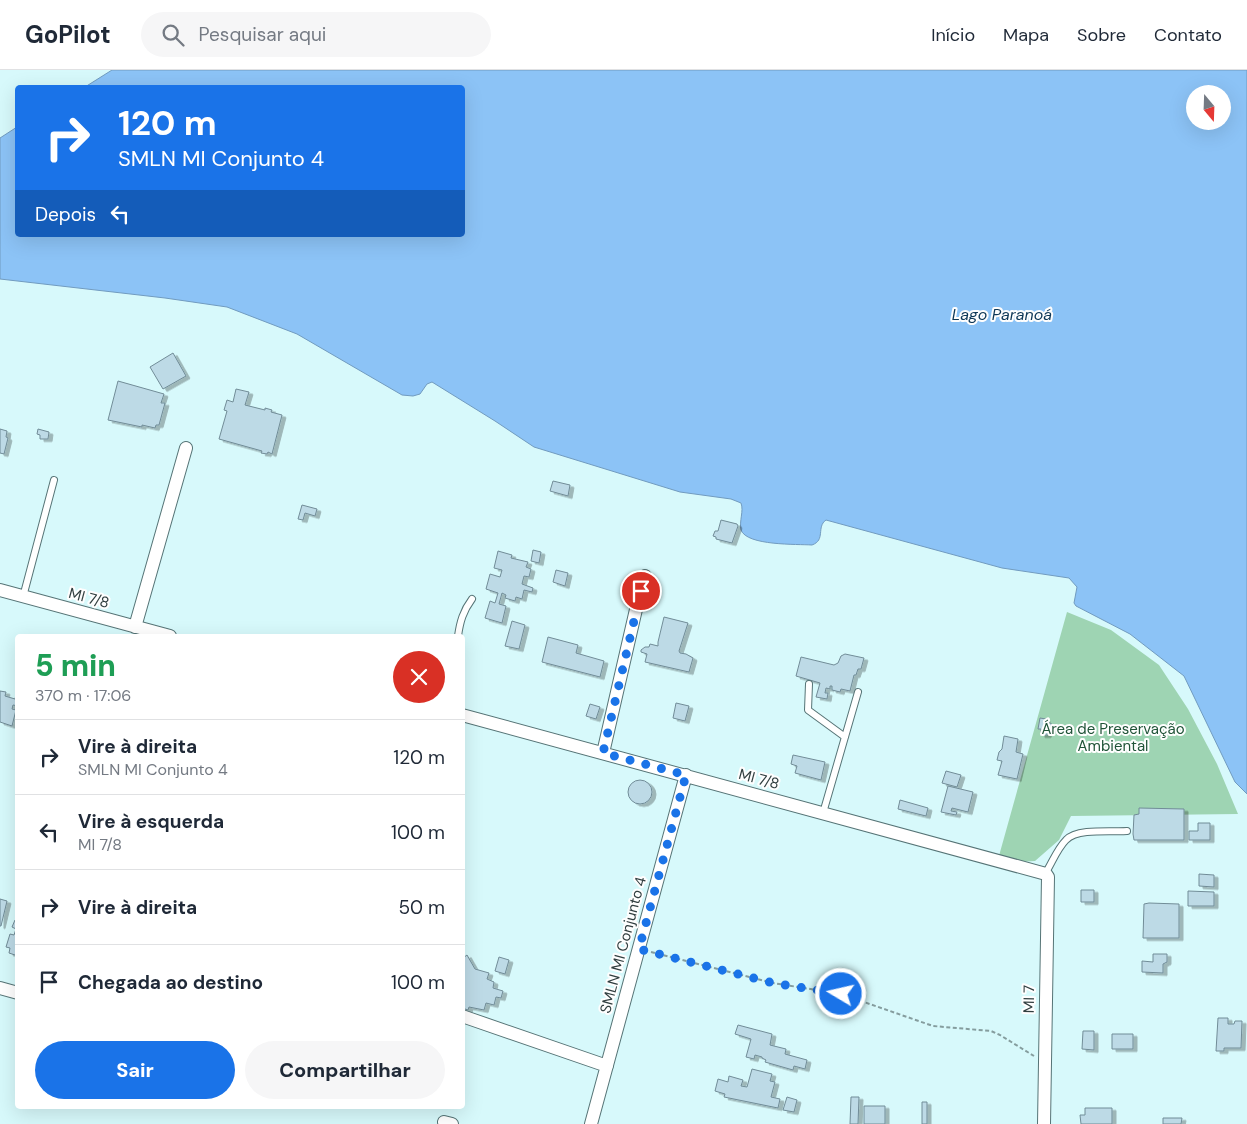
<!DOCTYPE html>
<html lang="pt">
<meta charset="utf-8">
<style>
body{margin:0;font-family:"DM Sans",sans-serif;background:#f6f6f7;color:#1f2937;height:100vh;display:flex;flex-direction:column;font-size:19px;white-space:nowrap}
*{box-sizing:border-box;margin:0}
p{font-size:16px;color:#747a83}
.icon{flex:none;width:28px;height:28px;fill:none;stroke:currentColor;stroke-width:2;stroke-linecap:round;stroke-linejoin:round}
.map{position:relative;flex:1;overflow:hidden}
.sheet{position:absolute;left:15px;top:564px;width:450px;height:475px;display:flex;flex-direction:column;background:#fff;border-radius:5px;box-shadow:0 5px 20px #0002}
.sheet>*{flex:none}
.hud{position:absolute;left:15px;top:15px;width:450px;height:152px;border-radius:5px;box-shadow:0 5px 20px #0002;background:#1a73e8;color:#fff;overflow:hidden}
.needle{width:32px;rotate:161deg}
.fabs{position:absolute;left:1186px;top:15px;display:grid;gap:10px}
.fabs a{display:grid;place-items:center;width:45px;height:45px;border-radius:50%;background:#fff;box-shadow:0 5px 20px #0002;font-size:25px}
.pin{position:absolute;display:grid;place-items:center;width:42px;height:42px;color:#fff;margin:-21px;border:2px solid #fff;border-radius:50%;box-shadow:0 1px 5px #0007}
.me{position:absolute;width:55px;margin:-28px;rotate:279deg;stroke-linejoin:round;filter:drop-shadow(0 0 4px #0008)}
.turn{display:flex;align-items:center;gap:18px;height:105px;padding:0 20px;font-size:22px}
.turn .icon{width:65px;height:65px;stroke-width:2.5}
.turn b{display:block;font-size:35px;line-height:42px}
.then{display:flex;align-items:center;height:48px;padding:0 20px;background:#0003;gap:10px;font-size:19px}
.round{display:grid;place-items:center;flex:none;width:52px;height:52px;border-radius:26px;background:#f6f6f7}
.head{display:flex;align-items:center;justify-content:space-between;height:85px;padding:0 20px}
h1{font-size:30px;font-weight:800;line-height:38px;color:#1e9e55}
.cta{display:flex;gap:10px;margin-top:auto;padding:10px 20px}
.cta a{flex:1;height:58px;border-radius:30px;background:#1a73e8;color:#fff;font-size:20px;font-weight:800;line-height:58px;text-align:center}
.cta a+a{background:#f6f6f7;color:#1f2937}
ul{padding:0;list-style:none}
li{display:flex;align-items:center;gap:15px;height:75px;padding:0 20px;border-top:1px solid #e0e1e3}
li div{flex:1}
li b{display:block;font-size:19px}
li em{font-style:normal}
header{display:flex;align-items:center;gap:30px;box-sizing:border-box;height:70px;padding:0 25px;background:#fff;border-bottom:1px solid #e0e1e3}
header strong{font-size:24px}
nav{display:flex;gap:28px;margin-inline-start:auto;font-size:18px}
.search{width:350px;height:45px;background:#f6f6f7;display:flex;align-items:center;gap:12px;box-sizing:border-box;padding:0 18px;border-radius:28px;color:#747a83;font-size:19px}
.map>svg:first-child{display:block}
.green{fill:#9ed4b3}
.water{fill:#8cc3f6;stroke:#719bbf;fill-rule:evenodd}
.building{fill:#bddae6;stroke:#718c97;filter:url(#shadow)}
.lines{fill:none;stroke-linecap:round;stroke-linejoin:round}
.service-casing{stroke:#567476;stroke-width:8}
.minor-casing{stroke:#567476;stroke-width:14}
.path{stroke:#859d9e;stroke-width:2;stroke-dasharray:4 2.5;stroke-linecap:butt}
.service{stroke:#fff;stroke-width:6}
.minor{stroke:#fff;stroke-width:12}
.route{stroke:#1a73e8;stroke-width:9;stroke-dasharray:0 16.2}
.labels{text-anchor:middle;stroke-width:4;stroke-linejoin:round;paint-order:stroke}
.street-label{font-size:15px;fill:#313f40;stroke:#fefefe}
.park-label{font-size:15px;fill:#205438;stroke:#fefefe}
.water-label{font-size:16px;font-style:italic;fill:#0d3757;stroke:#fefefe}
</style>
<header>
<strong>GoPilot</strong>
<div class="search"><svg class="icon" aria-label="search" viewBox="0 0 24 24"><circle cx="10" cy="10" r="6"/><path d="M15 15l6 6"/></svg>Pesquisar aqui</div>
<nav><a>Início</a><a>Mapa</a><a>Sobre</a><a>Contato</a></nav>
</header>
<div class="map">
<svg width="1247" height="1054" viewBox="0 0 1247 1054">
<defs>
<filter id="shadow"><feDropShadow dx="4" dy="2.5" stdDeviation="0" flood-color="#0004"/></filter>
</defs>
<rect width="100%" height="100%" fill="#d7f9fb"/>
<!-- green -->
<path class="green" d="M1067,542L1111,560L1159,595L1188,639L1217,694L1238,744L1071,746L1059,770L1035,791L997,793Z"/>
<!-- water -->
<path class="water" d="M112,0H1247V724L1235,712L1184,606L1130,564L1076,536L1074,533L1077,517L1069,508L1002,498L826,450C816,457 826,470 812,475C797,474 747,476 741,460C739,451 744,441 741,433L731,429L680,422L534,377L495,351L432,312L427,314L420,324L413,326L402,325L297,264L227,237L165,228L0,209V68L17,57L18,165H462V18L85,17ZM1195,24H1222V51H1195Z"/>
<!-- building -->
<path class="building" d="M173,283L186,306L163,319L150,297Z
M118,311L164,324L161,333H165L159,355H156L155,358L142,355V357L108,350Z
M236,319L249,322L245,335L265,340V338L272,340L271,342L282,345L272,384L268,382L267,384L261,383L262,381L219,369L227,341L224,340L227,330L233,332Z
M0,359L7,361L6,367L8,368L4,384L0,383Z
M38,359L49,362L48,369H40V365L37,364Z
M553,411L570,415L568,426L550,421Z
M302,435L317,439L315,446L305,443L303,450L298,449Z
M721,450L737,454L738,456L732,473L716,469V467L713,466L715,461H718Z
M533,480L541,482L539,493L531,491Z
M498,481L512,485L511,488L528,492L526,497L531,499L529,507L524,506L522,514L533,518L532,522L524,520L522,529L516,527L515,531L505,528L506,525L502,523L499,534L506,536L502,553L485,548L490,531L495,533L498,523L486,519L490,504L500,507L502,500L494,498Z
M556,500L568,503L565,516L553,512Z
M664,547L688,553L679,581L680,583L686,584L693,588L689,602L645,592L647,584L641,582V580L645,577H649L650,574L658,576V572Z
M512,551L525,555L519,579L505,576Z
M548,567L578,575L576,583L604,591L600,607L542,592Z
M845,584L864,588L861,599H858L856,605H854L850,621L841,619L840,622L832,620V616H830V619L826,618L825,623H828L827,629L816,627L820,613L796,606L801,587L834,595L838,593L841,586Z
M0,621L6,622L5,626L15,629L16,625H18V636L13,635L12,639L16,640L12,656L0,652Z
M676,633L689,636L685,651L673,648Z
M590,634L600,637L596,649L586,646Z
M1040,648L1046,649V653L1052,654V660L1048,659L1047,665H1041V659H1038Z
M1004,666L1018,669L1016,682L1023,684L1017,709L998,705L1002,691L997,690L999,682L1002,679Z
M793,685L825,692L821,710L795,703L797,696L791,694Z
M946,701L961,705L957,717L942,713Z
M628 722a12 12 0 1 1 24 0a12 12 0 1 1-24 0Z
M948,716L973,722L968,742L952,738L951,741L957,742L956,745L941,742Z
M900,730L928,738L926,746L898,739Z
M1139,738L1184,739V770H1134L1133,764L1134,745L1139,744Z
M1198,753H1210V770H1189V761H1198Z
M1199,804L1214,805V817L1199,816Z
M1081,820H1094V832H1081Z
M1188,821L1214,822V836H1188Z
M0,829L7,831L1,856H0Z
M1149,833L1179,834V868H1143L1144,834Z
M15,850L18,851V886L9,883L10,878L6,877L10,864L14,865L16,859L12,857Z
M1153,884H1167V892L1163,894V903L1142,902V891L1153,892Z
M462,885L463,888L467,885L475,899L489,903L487,909L494,912L493,918L503,921L501,928L496,927L494,935L486,933L484,940L469,937L468,940L462,938Z
M499,887L509,890L505,904L495,901Z
M1218,948H1228V954H1234L1235,951H1242L1241,978H1224V981H1216Z
M738,955L772,964L770,975L786,979L785,984L807,990L805,999L794,996L793,1000L765,992L766,990L762,988V987L755,985L754,989L746,987L751,969L735,964Z
M1083,961H1094V980L1082,979Z
M1112,964H1133V979H1112Z
M752,999L772,1004L770,1011L775,1012L771,1027L780,1029L778,1038L724,1027L725,1024L715,1021L718,1009L728,1012L729,1006L743,1010L741,1016L747,1017Z
M787,1027L797,1030L794,1042L783,1040Z
M851,1027H859L858,1054H850Z
M922,1032H927V1054H922Z
M864,1036H885V1054H864Z
M1085,1038H1112V1054H1081L1080,1045H1085Z
M1163,1048H1182L1181,1054H1163Z"/>
<g class="lines">
<!-- service casing -->
<g class="service-casing">
<path id="service" d="M23,527L54,410
M458,566C460,552 463,541 472,529
M809,614L808,640L845,667
M823,743L858,622
M1045,804C1052,793 1057,779 1066,770C1077,758 1112,762 1127,761"/>
</g>
<!-- minor casing -->
<g class="minor-casing">
<path id="minor" d="M0,520L170,566
M135,557L186,378
M462,645L1046,804L1048,807L1044,1054
M603,683L637,535L645,506
M0,918L18,923
M462,946L607,996
M444,1052L452,1054
M591,1054L686,705"/>
</g>
<!-- path -->
<path class="path" d="M651,882L773,913L841,924L933,956L991,961L1000,965L1034,986"/>
<!-- service -->
<use href="#service" class="service"/>
<!-- minor -->
<use href="#minor" class="minor"/>
</g>
<g class="lines">
<!-- route -->
<path class="route" d="M641,521L603,683L686,705L639,879L773,913L841,924"/>
</g>
<g class="labels">
<!-- street labels -->
<g class="street-label">
<text transform="translate(89 528) rotate(15)" y="5">MI 7/8</text>
<text transform="translate(759 709) rotate(15)" y="5">MI 7/8</text>
<text transform="translate(623 875) rotate(-75)" y="5">SMLN MI Conjunto 4</text>
<text transform="translate(1029 929) rotate(-89)" y="5">MI 7</text>
</g>
<!-- park labels -->
<g class="park-label">
<text x="1113" y="664">Área de Preservação<tspan x="1113" dy="17">Ambiental</tspan></text>
</g>
<!-- water labels -->
<g class="water-label">
<text x="1002" y="250">Lago Paranoá</text>
</g>
</g>
</svg>
<div class="fabs">
<a><svg class="needle" viewBox="-14 -14 28 28"><path d="M0-13l5 13h-10z" fill="#e53935"/><path d="M0 13l5-13h-10z" fill="#747a83"/></svg></a>
</div>
<div class="pin" style="left:641px;top:521px;background:#d93025"><svg class="icon" aria-label="arrive" viewBox="0 0 24 24"><path d="M6 21V4h12l-3 4 3 4H6"/></svg></div>
<svg class="me" style="left:841px;top:924px" viewBox="-20 -20 40 40"><circle r="17" fill="#1a73e8" stroke="#fff" stroke-width="3"/><path d="M0-11L8 9 0 5-8 9z" fill="#fff"/></svg>
<div class="hud">
<div class="turn"><svg class="icon" aria-label="right" viewBox="0 0 24 24"><path d="M7 20v-9h11M14 6l5 5-5 5"/></svg><div><b>120 m</b>SMLN MI Conjunto 4</div></div>
<div class="then">Depois<svg class="icon" aria-label="left" viewBox="0 0 24 24"><path d="M17 20v-9H6M10 6l-5 5 5 5"/></svg></div>
</div>
<section class="sheet">
<div class="head"><div><h1>5 min</h1><p>370 m · 17:06</p></div><a class="round" style="background:#d93025;color:#fff"><svg class="icon" aria-label="close" viewBox="0 0 24 24"><path d="M6 6l12 12M18 6L6 18"/></svg></a></div>
<ul>
<li><svg class="icon" aria-label="right" viewBox="0 0 24 24"><path d="M7 20v-9h11M14 6l5 5-5 5"/></svg><div><b>Vire à direita</b><p>SMLN MI Conjunto 4</p></div><em>120 m</em></li>
<li><svg class="icon" aria-label="left" viewBox="0 0 24 24"><path d="M17 20v-9H6M10 6l-5 5 5 5"/></svg><div><b>Vire à esquerda</b><p>MI 7/8</p></div><em>100 m</em></li>
<li><svg class="icon" aria-label="right" viewBox="0 0 24 24"><path d="M7 20v-9h11M14 6l5 5-5 5"/></svg><div><b>Vire à direita</b></div><em>50 m</em></li>
<li><svg class="icon" aria-label="arrive" viewBox="0 0 24 24"><path d="M6 21V4h12l-3 4 3 4H6"/></svg><div><b>Chegada ao destino</b></div><em>100 m</em></li>
</ul>
<div class="cta"><a>Sair</a><a>Compartilhar</a></div>
</section>
</div>
